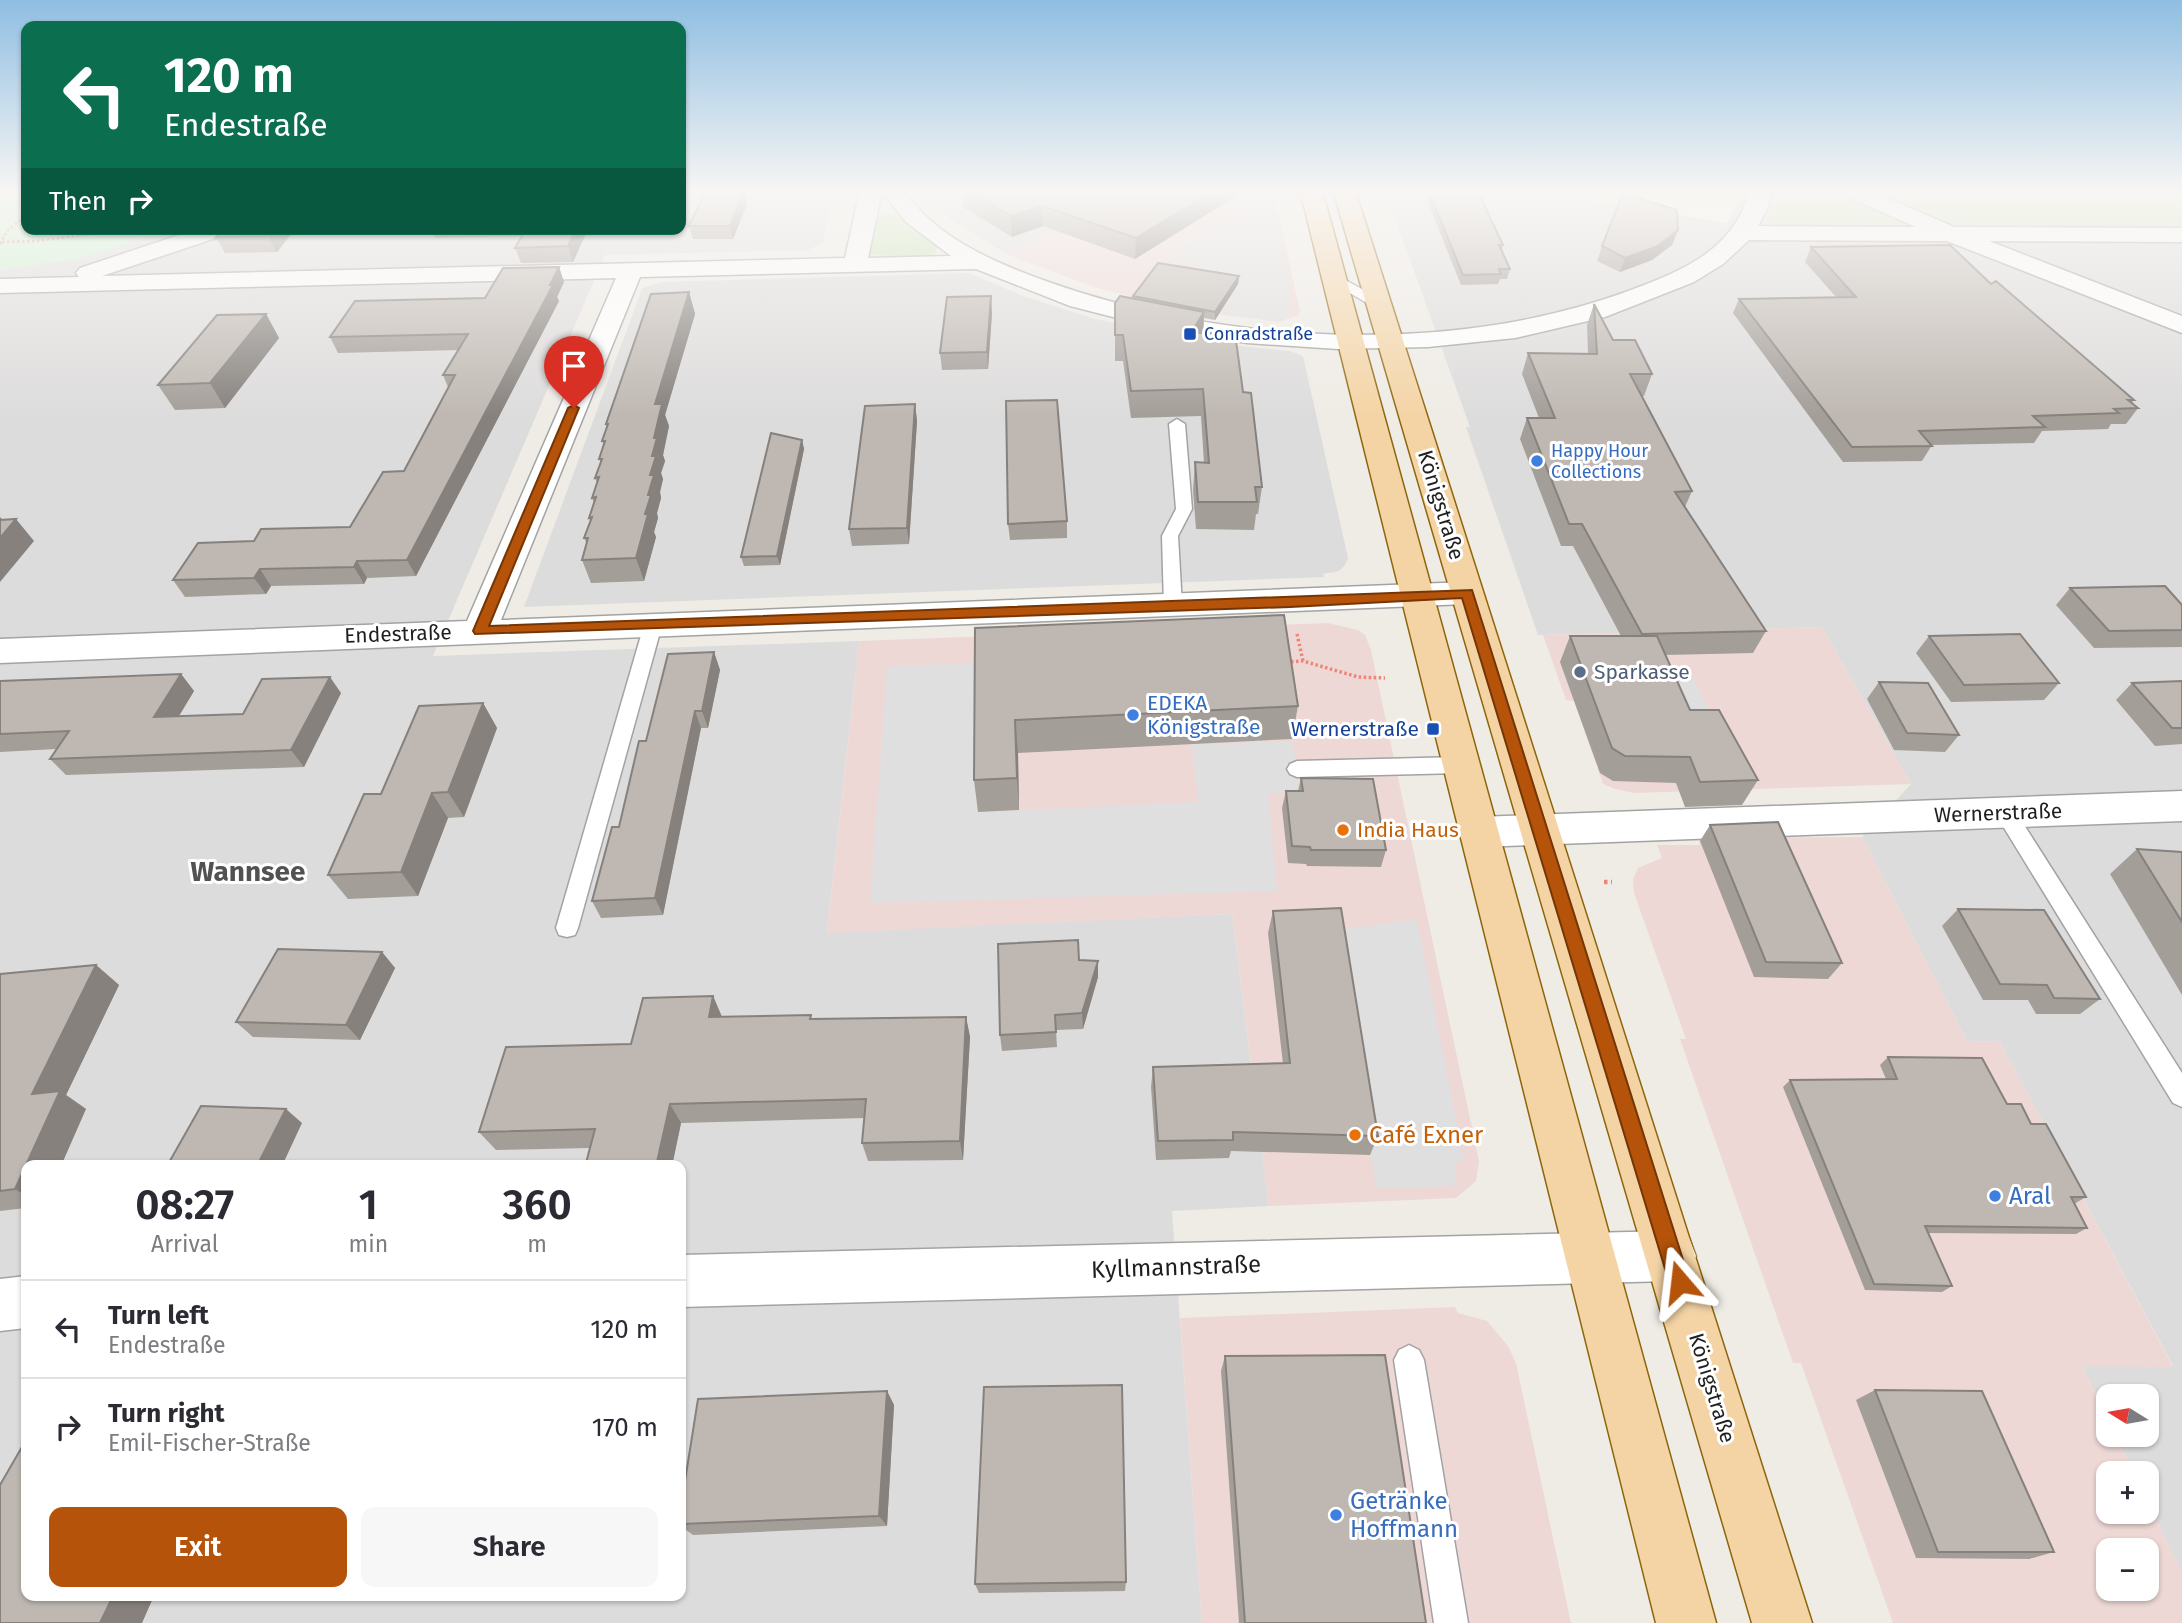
<!DOCTYPE html>
<meta charset="utf-8">
<style>
body{margin:0;font-family:"Fira Sans",sans-serif;background:#f7f7f7;color:#2b2b33;height:100vh;display:flex;flex-direction:column;font-size:26px;white-space:nowrap}
*{box-sizing:border-box;margin:0}
p{font-size:23px;color:#7c7c81}
.icon{flex:none;width:38px;height:38px;fill:none;stroke:currentColor;stroke-width:2;stroke-linecap:round;stroke-linejoin:round}
.map{position:relative;flex:1;overflow:hidden}
.sheet{position:absolute;left:21px;top:1160px;width:665px;height:441px;display:flex;flex-direction:column;background:#fff;border-radius:14px;box-shadow:0 2px 5px #0004}
.sheet>*{flex:none}
.top-card{position:absolute;left:21px;top:21px;width:665px;height:214px;border-radius:14px;box-shadow:0 2px 5px #0004;background:#0b6e4f;color:#fff;overflow:hidden}
.needle{width:46px;rotate:281deg}
.tools{position:absolute;left:2096px;top:1384px;display:grid;gap:14px}
.tools a{display:grid;place-items:center;width:63px;height:63px;border-radius:14px;background:#fff;box-shadow:0 2px 5px #0004;font-size:35px}
.pin{position:absolute;display:grid;place-items:center;width:60px;height:60px;color:#fff;margin:-72px -30px;border-radius:50% 50% 50% 0;rotate:-45deg;box-shadow:0 0 7px #0007}
.pin .icon{rotate:45deg}
.me{position:absolute;width:77px;margin:-38px;rotate:343deg;stroke-linejoin:round;filter:drop-shadow(0 0 5px #0008)}
.turn{display:flex;align-items:center;gap:24px;height:147px;padding:0 28px;font-size:32px}
.turn .icon{width:91px;height:91px;stroke-width:2.5}
.turn b{display:block;font-size:49px;line-height:60px}
.then{display:flex;align-items:center;height:66px;padding:0 28px;background:#0003;gap:14px;font-size:26px}
.eta{display:flex;justify-content:space-evenly;align-items:center;height:119px;text-align:center}
.eta b{font-size:42px;font-weight:600;line-height:49px}
.button{display:flex;gap:14px;margin-top:auto;padding:14px 28px}
.button a{flex:1;height:80px;border-radius:14px;background:#b45309;color:#fff;font-size:28px;font-weight:600;line-height:80px;text-align:center}
.button a+a{background:#f7f7f7;color:#2b2b33}
ul{padding:0;list-style:none}
li{display:flex;align-items:center;gap:21px;height:98px;padding:0 28px;border-top:2px solid #e1e1e2}
li div{flex:1}
li b{display:block;font-size:26px}
li em{font-style:normal}
.map>svg:first-child{display:block}
.residential{fill:#dddcdc;fill-rule:evenodd}
.commercial{fill:#eed8d6;fill-rule:evenodd}
.education{fill:#fcfce1}
.grass{fill:#c8e5b0}
.park{fill:#c6f5cb}
.parking{fill:#dfdfdf}
.lines{fill:none;stroke-linecap:round;stroke-linejoin:round}
.service-casing{stroke:#a3a3a3;stroke-width:3}
.minor-casing{stroke:#a3a3a3;stroke-width:3}
.primary-casing{stroke:#8d660c;stroke-width:3}
.path-far2{stroke:#ee8677;stroke-width:2.5;stroke-dasharray:2.5 2.5;stroke-linecap:butt}
.path-far1{stroke:#ee8677;stroke-width:3.5;stroke-dasharray:2.5 2.5;stroke-linecap:butt}
.path{stroke:#ee8677;stroke-width:4.5;stroke-dasharray:3.5 3.5;stroke-linecap:butt}
.service{fill:#fff;fill-rule:evenodd}
.minor{fill:#fff;fill-rule:evenodd}
.primary{fill:#f4d4a5;fill-rule:evenodd}
.wall{fill:#a49e99}
.shaded-wall{fill:#86817d}
.building{fill:#bfb8b2;stroke:#86817d;stroke-width:2}
.route{fill:#b45309;stroke:#753606;stroke-width:2}
.transit-dot{fill:#1a4fb4;stroke:#fff;stroke-width:2.5}
.shop-dot{fill:#3f7fe0;stroke:#fff;stroke-width:2.5}
.service-dot{fill:#5c6f8a;stroke:#fff;stroke-width:2.5}
.food-dot{fill:#e8710a;stroke:#fff;stroke-width:2.5}
.labels{text-anchor:middle;stroke-width:6;stroke-linejoin:round;paint-order:stroke}
.far-transit-label{font-size:18px;fill:#164399;stroke:#fff;text-anchor:start}
.far-shop-label{font-size:18px;fill:#366cbe;stroke:#fff;text-anchor:start}
.street-label{font-size:21px;fill:#1f1f1f;stroke:#fff}
.service-label{font-size:21px;fill:#4e5e75;stroke:#fff;text-anchor:start}
.shop-label{font-size:21px;fill:#366cbe;stroke:#fff;text-anchor:start}
.transit-label{font-size:21px;fill:#164399;stroke:#fff;text-anchor:end}
.food-label{font-size:21px;fill:#c56008;stroke:#fff;text-anchor:start}
.near-food-label{font-size:24px;fill:#c56008;stroke:#fff;text-anchor:start}
.near-shop-label{font-size:24px;fill:#366cbe;stroke:#fff;text-anchor:start}
.near-street-label{font-size:24px;fill:#1f1f1f;stroke:#fff}
.district-label{font-size:28px;font-weight:bold;fill:#525252;stroke:#fff}
</style>
<div class="map">
<svg width="2182" height="1623" viewBox="0 0 2182 1623">
<rect width="100%" height="100%" fill="#efece6"/>
<!-- residential -->
<path class="residential" d="M0,190H26V229H681V190H836L822,243L808,250L605,255L433,656L859,641L827,932L1232,914L1269,1206L1172,1211L1202,1623H0ZM26,1166H681V1596H26Z
M923,190H1141L1095,206L1008,255L948,217Z
M1156,190H1274L1280,219L1185,203Z
M1385,190H1535L1727,223L1737,205L1742,190H2182V1573L2147,1501V1474L2134,1473L2115,1435H2147V1396H2109V1421L2082,1366H2173L2000,1042L1967,1041L1862,837L1911,784L1822,627L1538,635L1466,427H1470Z
M970,273L1020,295L1095,319L1231,345L1290,351L1303,356L1348,558L1345,565L1339,571L1323,574L1324,577L524,607L642,289L645,287L662,282Z"/>
<!-- commercial -->
<path class="commercial" d="M1185,203L1280,219L1300,312L1297,316L1278,322L1166,305L1097,288L1008,255L1095,206Z
M1328,623L1358,630L1365,635L1371,650L1479,1161L1476,1181L1456,1198L1269,1206L1232,914L827,933L859,641Z
M1822,627L1911,784L1635,793L1615,789L1603,784L1574,701L1566,700L1543,635Z
M1862,837L1967,1041L2000,1042L2173,1367L2082,1366L2109,1421V1435H2115L2134,1473L2109,1474V1512H2147V1501L2182,1573V1623H1893L1801,1363H1793L1680,1039H1686L1634,893L1633,879L1638,868L1662,858L1657,845H1700L1698,838ZM2109,1550H2147V1589H2109Z
M1455,1307L1458,1313L1487,1321L1508,1346L1516,1363L1571,1623H1202L1180,1318Z"/>
<!-- education -->
<path class="education" d="M1535,190H1742L1727,223Z"/>
<!-- grass -->
<path class="grass" d="M1778,190H1836L1910,222L1914,229L1770,227Z
M1874,190H2182V225L1965,228Z
M881,213L897,215L937,247L936,253L924,257L868,255L875,215Z"/>
<!-- park -->
<path class="park" d="M11,190H26V229H173L82,258L0,270V202Z"/>
<!-- parking -->
<path class="parking" d="M1216,220H1279L1289,277L1290,315L1273,321L1216,314L1195,275L1203,263L1169,262Z
M978,662V812L1199,802L1191,744L1292,741L1301,792L1268,793L1277,891L870,903L887,667Z
M1655,668H1688L1716,724L1682,725Z
M1417,920L1464,1162L1454,1163L1457,1186L1376,1188L1334,930Z"/>
<g class="lines">
<!-- service casing -->
<g class="service-casing">
<path id="service" d="M1334,274L1384,301L1386,304L1384,307H1374L1329,281V275Z
M1177,419L1185,424L1192,509L1178,536L1182,606L1173,612L1164,606L1162,536L1176,509L1169,424Z
M653,619L662,625L578,928L575,935L567,937L559,935L556,928L644,625Z
M1461,757L1468,760L1471,765L1468,770L1461,773L1297,777L1290,774L1287,769L1290,764L1297,761Z
M2005,804L2012,806L2182,1073V1107L2173,1103L1998,818L1994,812L1998,806Z
M1409,1345L1419,1350L1424,1360L1468,1623H1434L1394,1360L1399,1350Z"/>
</g>
<!-- minor casing -->
<g class="minor-casing">
<path id="minor" d="M860,190H903C936,237 991,261 1043,280C1222,345 1451,357 1631,290C1684,270 1734,250 1750,190H1772L1768,207L1758,226L1916,227L1843,195L1840,190H1869L1954,227L2182,228V242L1989,241L2182,316V333L1947,241L1749,240L1723,264L1694,282L1605,317L1515,338L1428,347L1338,349L1247,343L1160,329L1070,306L976,269L640,277L501,620L1467,582L1479,586L1483,593L1479,600L1467,604L0,663V639L467,621L616,278L0,293V279L79,277L76,273L80,268L197,229H231L228,234L102,276L845,258ZM882,191L906,222L951,256L868,258Z
M2182,791V821L1478,847L1464,843L1458,832L1464,821L1478,817Z
M1671,1231L1689,1238L1696,1256L1689,1274L1671,1281L681,1307V1255Z
M26,1276V1328L0,1331V1279Z"/>
</g>
<!-- primary casing -->
<g class="primary-casing">
<path id="primary" d="M1300,190H1322L1716,1623H1656Z
M1333,190H1355L1812,1623H1752Z"/>
</g>
<!-- path-far2 -->
<path class="path-far2" d="M2,242L37,241L106,232
M0,244L7,231L26,215"/>
<!-- path-far1 -->
<path class="path-far1" d="M1297,634L1303,661
M1286,662L1303,661L1358,677L1385,678"/>
<!-- path -->
<path class="path" d="M1604,882H1612"/>
<!-- service -->
<use href="#service" class="service"/>
<!-- minor -->
<use href="#minor" class="minor"/>
<!-- primary -->
<use href="#primary" class="primary"/>
</g>
<!-- wall -->
<path class="wall" d="M961,190H1246L1135,259L1043,226L1012,237L963,207Z
M1423,190H1477L1503,245L1502,251L1510,269L1507,279H1500L1498,284L1461,285Z
M744,191L747,204L733,239H693L689,226Z
M224,229H295L277,252L225,253L216,237Z
M432,229H588L573,262L521,263L515,248L522,236L435,238Z
M1678,230L1672,245L1652,260L1620,272L1597,261L1602,246Z
M1811,247L1991,284L2134,400L2132,403L2138,408L2126,424H2111L2108,429L2042,431L2034,443L1932,445L1922,461L1843,462L1733,313L1739,299L1836,297L1805,262Z
M559,267L564,282L557,297L559,301L416,576L367,578L364,584L271,586L266,594L185,597L173,580L254,541L350,527L404,471L448,387L443,375L458,350L338,353L330,337L485,298Z
M1239,276L1238,284L1215,320L1204,318L1203,333L1243,392L1262,487L1258,514H1256L1254,530L1196,529L1193,490L1195,462L1204,463L1201,416L1131,418L1123,361H1115V303L1133,298V296Z
M689,292L695,314L665,415L669,426L663,455L665,461L661,473L663,479L660,492L661,498L657,513L658,518L654,532L656,537L644,581L591,583L582,560L587,544L584,538L590,521L589,518L594,503L592,498L597,483L595,478L601,463L599,459L604,446L602,441L607,427L606,424Z
M1594,304L1613,340L1652,374L1644,396H1642L1692,491L1685,507L1766,631L1753,653L1665,655L1690,710L1758,780L1742,805L1685,807L1676,783L1613,781L1600,773L1560,662L1570,636H1621L1573,546H1561L1520,439L1527,418H1539L1522,374L1528,353H1588L1587,325Z
M992,313L988,369L942,370L940,353Z
M266,314L279,338L225,408L175,410L158,385Z
M915,404L917,421L909,544L852,546L849,529Z
M802,440L804,449L780,565L744,566L741,557Z
M1067,521V538L1010,540L1008,524Z
M2070,588L2182,605V647L2094,648L2056,605Z
M975,628L1298,706L1292,739L1018,753L1019,810L978,812L974,780Z
M1929,636L2059,683L2044,700L1951,702L1916,653Z
M714,652L720,670L708,728H701L663,915L601,918L592,901L619,827Z
M181,674L194,691L179,716L243,714L341,693L304,767L66,775L50,759L56,749L0,752V681Z
M2182,681V744L2155,746L2116,700L2132,683Z
M1879,682L1959,735L1945,752L1894,750L1867,699Z
M483,703L497,728L464,817L448,818L418,896L348,899L328,875L381,794Z
M1301,778L1386,850L1381,867L1307,866L1306,864L1288,863L1282,808L1286,791H1298Z
M1710,825L1842,963L1828,979L1754,977L1700,841Z
M2137,849L2182,852V995L2110,874Z
M1958,909L2100,999L2080,1014H2036L2028,1000H1983L1942,926Z
M1273,911L1378,1136L1370,1155L1231,1151L1229,1158L1156,1160L1151,1087L1153,1067L1283,1064L1268,933Z
M382,952L395,968L360,1040L253,1037L236,1022Z
M1079,960L1098,961V977L1083,1029L1056,1030L1057,1047L1002,1051L1000,1035Z
M96,965L119,985L66,1095L86,1109L26,1166V1208L0,1211V974Z
M713,996L722,1017L813,1019L966,1017L970,1037L963,1160L868,1161L862,1143L864,1118L681,1123L672,1166H588L586,1163L590,1148L496,1150L479,1132Z
M1888,1057L2007,1104L2031,1124L2086,1197L2074,1204L2087,1228L2076,1234L1928,1233L1952,1286L1942,1292L1865,1290L1783,1087L1790,1080L1886,1079L1880,1065Z
M1225,1356L1426,1623H1239L1221,1371Z
M1875,1390L2054,1552L2029,1559L1916,1558L1856,1400Z
M887,1391L894,1405L887,1526L693,1535L681,1526V1506Z
M1126,1582L1125,1591L979,1593L975,1584Z"/>
<!-- shaded-wall -->
<path class="shaded-wall" d="M1215,190H1246L1135,259L1136,238Z
M744,191L747,204L733,239L730,226Z
M1042,206L1043,226L1012,237L1011,216Z
M274,229H295L277,252L268,236Z
M576,229H588L573,262L568,246Z
M1678,230L1672,245L1652,260L1620,272L1625,258Z
M559,267L564,282L557,297L559,301L416,576L407,560Z
M1239,276L1238,284L1215,320V312Z
M689,292L695,314L665,415L669,426L663,455L665,461L661,473L663,479L660,492L661,498L657,513L658,518L654,532L656,537L644,581L636,558L645,514L650,475L654,438L655,404Z
M991,296L992,313L988,369L987,352Z
M1204,312L1203,339L1191,333Z
M266,314L279,338L225,408L210,383Z
M915,404L917,421L909,544L907,528Z
M802,440L804,449L780,565L777,556Z
M0,517L9,527L16,519L34,541L0,582Z
M357,561L367,578L364,584L354,567Z
M260,569L271,586L266,594L254,578Z
M714,652L720,670L708,728L702,711Z
M181,674L194,691L168,734L154,717Z
M330,677L341,693L304,767L291,750Z
M483,703L497,728L464,817L448,792Z
M695,711L701,728L663,915L655,898Z
M1015,720L1018,753L1019,810L1017,778Z
M432,793L448,818L418,896L401,872Z
M382,952L395,968L360,1040L346,1025Z
M1098,961V977L1083,1029L1082,1013Z
M96,965L119,985L66,1095L86,1109L61,1166H26V1196L15,1189L32,1094Z
M713,996L722,1017H709Z
M966,1017L970,1037L963,1160L960,1141Z
M670,1104L681,1123L672,1166H660L657,1162Z
M286,1109L302,1123L282,1166H257Z
M887,1391L894,1405L887,1526L879,1516Z
M113,1596H154L142,1623H100Z"/>
<!-- building -->
<path class="building" d="M706,190H742L744,191L730,226H689Z
M966,190H1215L1136,238L1042,206L1011,216Z
M1428,190H1477L1503,245H1499L1510,269H1499L1501,274L1463,275Z
M1623,193L1677,210L1678,230L1658,246L1625,258L1602,246Z
M224,229H274L268,236L216,237Z
M526,229H576L568,246L515,248Z
M1950,245L1991,284L1996,281L2134,400H2128L2138,408L2114,409L2119,413L2033,416L2045,427L1919,431L1932,446L1852,447L1739,299L1856,297L1811,247Z
M1158,263L1239,276L1215,312L1133,296Z
M559,267L550,285H553L407,560L357,561L354,567L260,569L254,578L173,580L198,543L254,541L261,529L350,527L383,472L404,471L455,375H443L468,334L330,337L355,301L485,298L503,268Z
M689,292L655,404H662L654,438H657L652,456H656L650,475H654L648,495H651L645,514H648L636,558L582,560L588,538H584L592,517L589,518L596,497L592,498L599,477L595,478L602,459H599L605,441H602L608,424H606L651,294Z
M991,296L987,352L940,353L947,297Z
M1120,296L1204,312L1191,333H1235L1243,392L1251,393L1262,487H1255L1257,502H1198L1195,462L1209,463L1203,389L1131,391L1123,335H1115V303Z
M1594,304L1613,340H1635L1652,374H1630L1692,491L1675,492L1766,631L1642,634L1582,524H1569L1527,418H1555L1528,353L1597,354Z
M266,314L210,383L158,385L217,315Z
M1057,400L1067,521L1008,524L1006,401Z
M915,404L907,528L849,529L865,406Z
M771,433L802,440L777,556L741,557Z
M16,519L0,538V520Z
M2165,586L2182,605V630L2109,631L2070,588Z
M1284,615L1298,706L1015,720L1017,778L974,780L975,628Z
M2020,634L2059,683L1964,685L1929,636Z
M1570,636H1657L1690,710H1719L1758,780L1700,782L1690,757L1625,756L1612,748Z
M714,652L702,711H695L655,898L592,901L612,827H619L639,741H646L668,654Z
M181,674L154,717L243,714L262,679L330,677L291,750L50,759L69,731L0,734V681Z
M2182,681V728H2172L2132,683Z
M1879,682L1928,683L1959,735L1907,733Z
M483,703L448,792L432,793L401,872L328,875L364,794H381L419,706Z
M1301,778L1373,779L1386,850H1311L1310,847L1292,846L1286,791H1303Z
M1778,822L1842,963L1766,962L1710,825Z
M2137,849L2182,852V922Z
M1341,908L1378,1136L1233,1132V1140L1158,1141L1153,1067L1290,1063L1273,911Z
M1958,909L2044,910L2100,999L2054,998L2047,985L2000,984Z
M1078,940L1079,960L1098,961L1082,1013L1055,1015L1056,1032L1000,1035L998,944Z
M278,949L382,952L346,1025L236,1022Z
M96,965L32,1094L60,1091L15,1189L0,1191V974Z
M713,996L709,1017L811,1015L810,1019L966,1017L960,1141L862,1143L866,1099L670,1104L657,1162L586,1163L595,1129L479,1132L506,1047L631,1044L643,998Z
M1888,1057L1982,1058L2007,1104H2021L2031,1124H2046L2086,1197H2071L2087,1228L1925,1226L1952,1286L1874,1284L1790,1080L1897,1079Z
M201,1106L286,1109L257,1166H167Z
M1385,1355L1426,1623H1245L1225,1356Z
M1122,1385L1126,1582L975,1584L984,1387Z
M1875,1390L1982,1391L2054,1552H1938Z
M887,1391L879,1516L681,1524V1506L698,1399Z
M26,1440V1596H113L100,1623H0V1485Z"/>
<!-- sky -->
<linearGradient id="sky" x2="0" y2="1"><stop stop-color="#8fbee2"/><stop offset="0.46" stop-color="#f8f6f4"/><stop offset="1" stop-color="#f8f6f4" stop-opacity="0"/></linearGradient>
<rect width="2182" height="417" fill="url(#sky)"/>
<!-- route -->
<path class="route" d="M574,405L579,408L489,626L1472,590L1690,1282L1687,1290L1680,1293L1672,1290L1669,1282L1462,598L1290,607L475,634L473,631L568,408Z"/>
<!-- markers -->
<g class="transit-dot">
<rect x="1183" y="327" width="14" height="14" rx="3.5"/>
<rect x="1426" y="722" width="14" height="14" rx="3.5"/>
</g>
<g class="shop-dot">
<circle cx="1537" cy="461" r="7"/>
<circle cx="1133" cy="715" r="7"/>
<circle cx="1995" cy="1196" r="7"/>
<circle cx="1336" cy="1515" r="7"/>
</g>
<circle class="service-dot" cx="1580" cy="672" r="7"/>
<g class="food-dot">
<circle cx="1343" cy="830" r="7"/>
<circle cx="1355" cy="1135" r="7"/>
</g>
<g class="labels">
<!-- far-transit labels -->
<g class="far-transit-label">
<text x="1204" y="340">Conradstraße</text>
</g>
<!-- far-shop labels -->
<g class="far-shop-label">
<text x="1551" y="457">Happy Hour<tspan x="1551" dy="21">Collections</tspan></text>
</g>
<!-- street labels -->
<g class="street-label">
<text transform="translate(1441 505) rotate(73)" y="7">Königstraße</text>
<text transform="translate(398 634) rotate(-2)" y="7">Endestraße</text>
<text transform="translate(1998 813) rotate(-2)" y="7">Wernerstraße</text>
<text transform="translate(1712 1388) rotate(73)" y="7">Königstraße</text>
</g>
<!-- service labels -->
<g class="service-label">
<text x="1594" y="679">Sparkasse</text>
</g>
<!-- shop labels -->
<g class="shop-label">
<text x="1147" y="710">EDEKA<tspan x="1147" dy="24">Königstraße</tspan></text>
</g>
<!-- transit labels -->
<g class="transit-label">
<text x="1419" y="736">Wernerstraße</text>
</g>
<!-- food labels -->
<g class="food-label">
<text x="1357" y="837">India Haus</text>
</g>
<!-- near-food labels -->
<g class="near-food-label">
<text x="1369" y="1143">Café Exner</text>
</g>
<!-- near-shop labels -->
<g class="near-shop-label">
<text x="2009" y="1204">Aral</text>
<text x="1350" y="1509">Getränke<tspan x="1350" dy="28">Hoffmann</tspan></text>
</g>
<!-- near-street labels -->
<g class="near-street-label">
<text transform="translate(1176 1267) rotate(-2)" y="8">Kyllmannstraße</text>
</g>
<!-- district labels -->
<g class="district-label">
<text x="248" y="881">Wannsee</text>
</g>
</g>
</svg>
<div class="tools">
<a><svg class="needle" viewBox="-14 -14 28 28"><path d="M0-13l5 13h-10z" fill="#e53935"/><path d="M0 13l5-13h-10z" fill="#7c7c81"/></svg></a>
<a>+</a>
<a>−</a>
</div>
<div class="pin" style="left:574px;top:408px;background:#d93025"><svg class="icon" aria-label="arrive" viewBox="0 0 24 24"><path d="M6 21V4h12l-3 4 3 4H6"/></svg></div>
<svg class="me" style="left:1680px;top:1282px" viewBox="-20 -20 40 40"><path d="M0-17L14 15 0 8-14 15z" fill="#b45309" stroke="#fff" stroke-width="4"/></svg>
<div class="top-card">
<div class="turn"><svg class="icon" aria-label="left" viewBox="0 0 24 24"><path d="M17 20v-9H6M10 6l-5 5 5 5"/></svg><div><b>120 m</b>Endestraße</div></div>
<div class="then">Then<svg class="icon" aria-label="right" viewBox="0 0 24 24"><path d="M7 20v-9h11M14 6l5 5-5 5"/></svg></div>
</div>
<section class="sheet">
<div class="eta">
<div><b>08:27</b><p>Arrival</p></div>
<div><b>1</b><p>min</p></div>
<div><b>360</b><p>m</p></div>
</div>
<ul>
<li><svg class="icon" aria-label="left" viewBox="0 0 24 24"><path d="M17 20v-9H6M10 6l-5 5 5 5"/></svg><div><b>Turn left</b><p>Endestraße</p></div><em>120 m</em></li>
<li><svg class="icon" aria-label="right" viewBox="0 0 24 24"><path d="M7 20v-9h11M14 6l5 5-5 5"/></svg><div><b>Turn right</b><p>Emil-Fischer-Straße</p></div><em>170 m</em></li>
</ul>
<div class="button"><a>Exit</a><a>Share</a></div>
</section>
</div>
